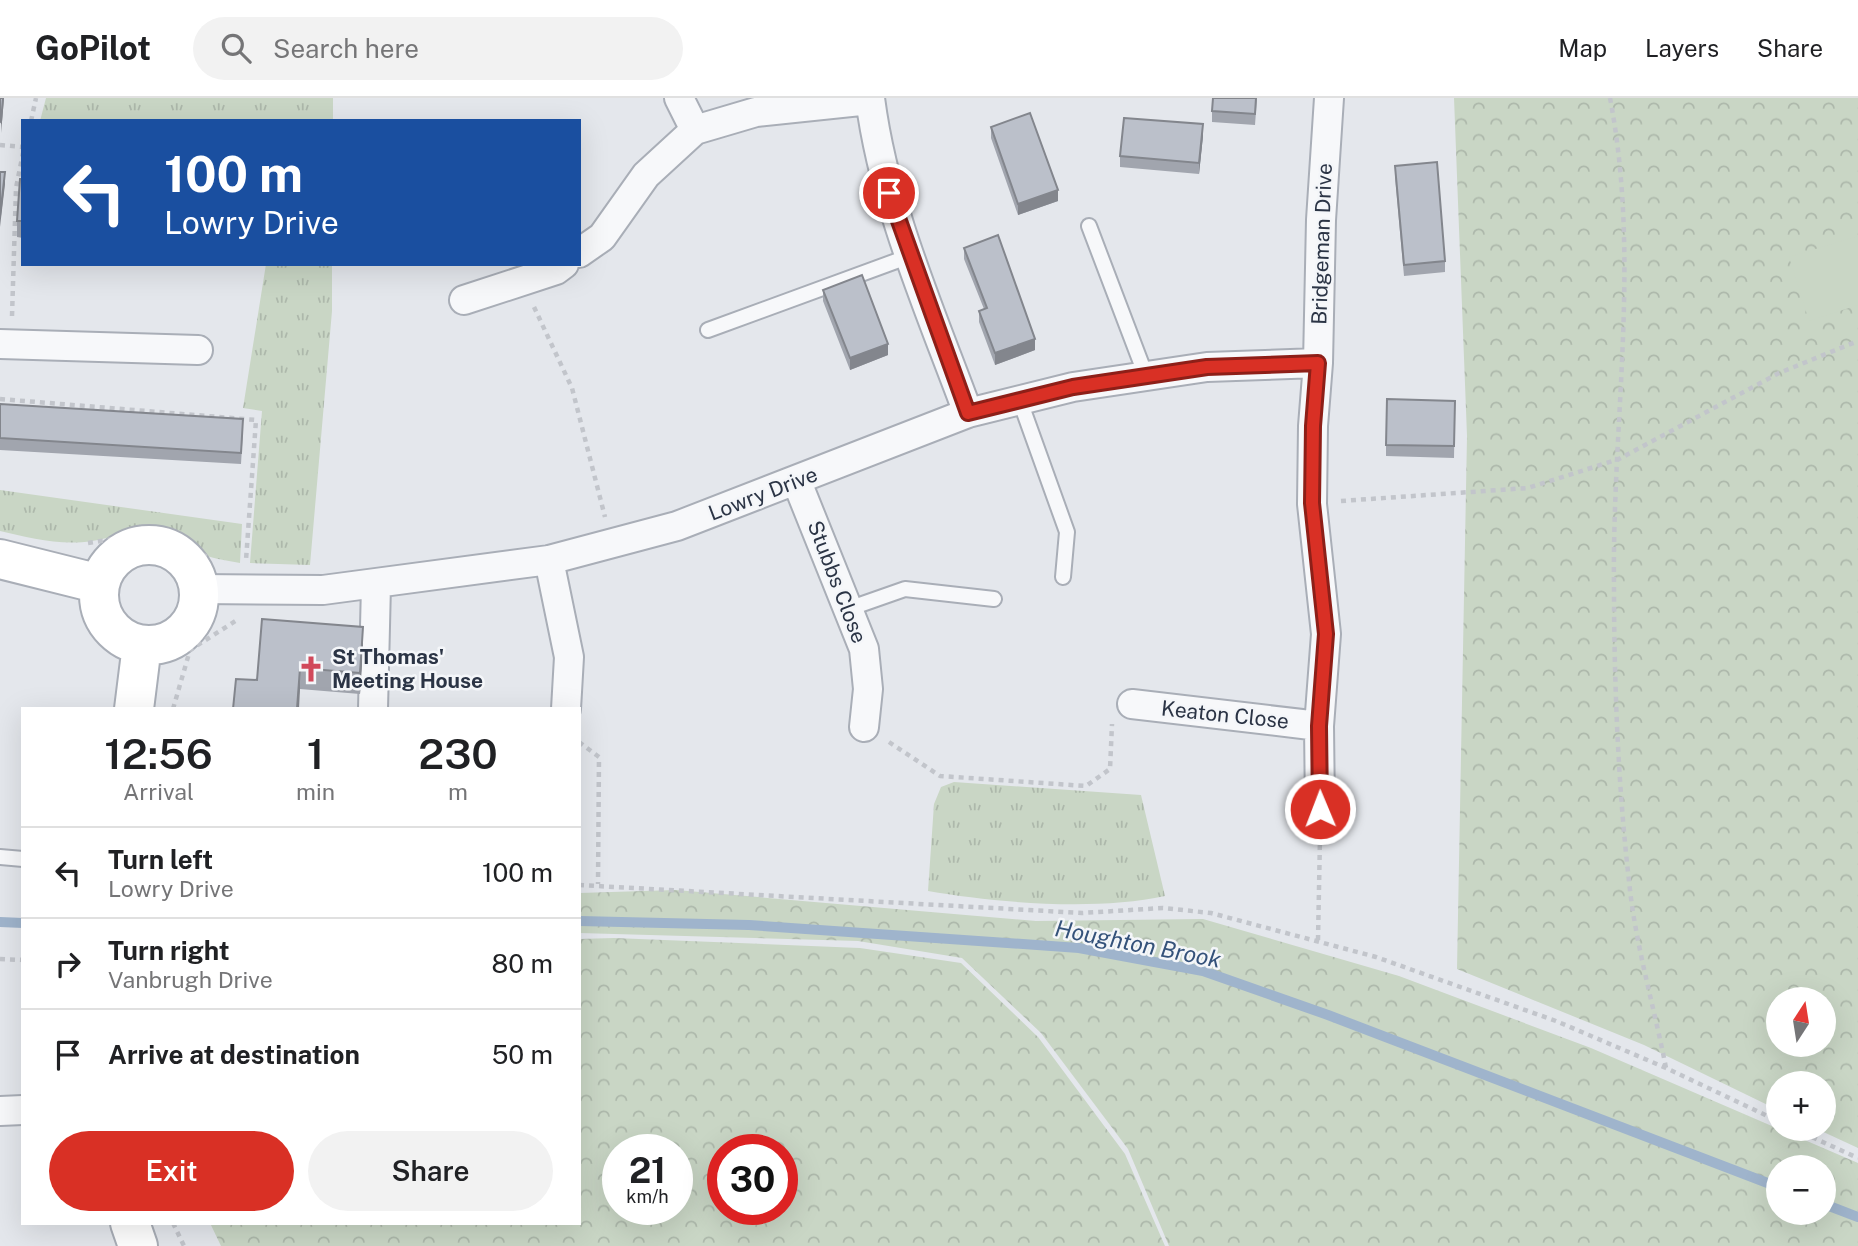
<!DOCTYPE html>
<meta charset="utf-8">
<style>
body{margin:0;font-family:"Public Sans",sans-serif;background:#f2f2f2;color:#202124;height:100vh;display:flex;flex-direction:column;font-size:26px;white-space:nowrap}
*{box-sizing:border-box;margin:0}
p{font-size:23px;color:#757577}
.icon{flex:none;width:38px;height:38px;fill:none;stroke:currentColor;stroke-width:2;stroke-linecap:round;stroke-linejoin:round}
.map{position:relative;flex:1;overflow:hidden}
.sheet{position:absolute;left:21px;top:609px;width:560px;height:518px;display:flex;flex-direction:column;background:#fff;border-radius:0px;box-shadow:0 7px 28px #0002}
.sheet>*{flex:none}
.guide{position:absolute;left:21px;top:21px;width:560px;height:147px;border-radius:0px;box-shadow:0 7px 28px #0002;background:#1a4fa0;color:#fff;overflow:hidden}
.needle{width:46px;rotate:12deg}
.tools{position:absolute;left:1766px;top:889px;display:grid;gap:14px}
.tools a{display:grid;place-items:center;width:70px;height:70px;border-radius:50%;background:#fff;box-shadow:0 7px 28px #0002;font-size:35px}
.speed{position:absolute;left:602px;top:1036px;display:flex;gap:14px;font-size:35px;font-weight:700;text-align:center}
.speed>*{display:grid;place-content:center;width:91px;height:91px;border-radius:50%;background:#fff;box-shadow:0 7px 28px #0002;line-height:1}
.speed small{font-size:18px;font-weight:400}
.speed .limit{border:10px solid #d22;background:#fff;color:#111}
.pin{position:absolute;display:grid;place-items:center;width:60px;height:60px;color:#fff;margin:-30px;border:4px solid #fff;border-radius:50%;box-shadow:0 2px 7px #0007}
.me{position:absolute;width:77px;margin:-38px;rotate:359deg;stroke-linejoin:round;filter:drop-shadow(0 0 5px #0008)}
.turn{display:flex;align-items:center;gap:24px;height:147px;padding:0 28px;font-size:32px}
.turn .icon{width:91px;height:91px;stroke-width:2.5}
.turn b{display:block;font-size:49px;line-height:60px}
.eta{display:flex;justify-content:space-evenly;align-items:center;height:119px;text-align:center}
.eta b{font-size:42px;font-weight:600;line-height:49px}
.button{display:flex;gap:14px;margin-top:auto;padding:14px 28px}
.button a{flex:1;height:80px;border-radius:42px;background:#d93025;color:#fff;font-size:28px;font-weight:600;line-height:80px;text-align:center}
.button a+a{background:#f2f2f2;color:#202124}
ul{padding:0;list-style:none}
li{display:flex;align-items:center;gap:21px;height:91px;padding:0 28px;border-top:2px solid #e0e0e0}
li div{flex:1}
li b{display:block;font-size:26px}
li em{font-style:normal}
header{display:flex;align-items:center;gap:42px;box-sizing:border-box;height:98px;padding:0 35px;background:#fff;border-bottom:2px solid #e0e0e0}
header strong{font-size:33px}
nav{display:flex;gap:38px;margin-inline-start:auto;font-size:24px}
.search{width:490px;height:63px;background:#f2f2f2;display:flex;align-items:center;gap:18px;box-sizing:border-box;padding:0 24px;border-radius:38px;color:#757577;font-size:26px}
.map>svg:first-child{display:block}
.grass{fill:url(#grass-tufts)}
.forest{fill:url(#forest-crowns);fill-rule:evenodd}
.pitch{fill:#c9d6c5}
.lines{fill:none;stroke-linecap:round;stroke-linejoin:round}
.stream{stroke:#9fb4cc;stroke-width:10}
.lane-casing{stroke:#a9aeb7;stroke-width:18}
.street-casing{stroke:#a9aeb7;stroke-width:32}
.secondary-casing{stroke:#a9aeb7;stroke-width:42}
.path{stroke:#c2c5cb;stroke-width:4.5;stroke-dasharray:5 5;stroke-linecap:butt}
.lane{stroke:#f7f8fa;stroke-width:14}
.street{stroke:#f7f8fa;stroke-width:28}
.secondary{stroke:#fff;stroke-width:38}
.wall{fill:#a1a5ae}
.shaded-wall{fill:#83868d}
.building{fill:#bbc0ca;stroke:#83868d;stroke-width:2}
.route-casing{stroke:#8d1f18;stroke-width:18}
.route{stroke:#d93025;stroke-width:12}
.labels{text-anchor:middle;stroke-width:5;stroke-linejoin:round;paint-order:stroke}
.street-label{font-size:21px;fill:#2b3445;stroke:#f4f6f9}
.poi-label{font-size:21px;font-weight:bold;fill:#2b3445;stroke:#f4f6f9;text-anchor:start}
.water-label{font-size:23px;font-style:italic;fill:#34527a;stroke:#f4f6f9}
</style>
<header>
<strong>GoPilot</strong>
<div class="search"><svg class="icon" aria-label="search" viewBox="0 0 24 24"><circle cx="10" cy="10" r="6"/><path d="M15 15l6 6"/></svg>Search here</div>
<nav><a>Map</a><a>Layers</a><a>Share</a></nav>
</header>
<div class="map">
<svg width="1858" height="1148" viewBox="0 0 1858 1148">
<defs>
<pattern id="grass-tufts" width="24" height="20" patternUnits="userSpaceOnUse" patternTransform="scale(1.75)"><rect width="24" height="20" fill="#c9d6c5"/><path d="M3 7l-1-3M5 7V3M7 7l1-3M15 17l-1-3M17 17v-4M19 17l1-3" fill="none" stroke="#adb8ab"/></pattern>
<pattern id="forest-crowns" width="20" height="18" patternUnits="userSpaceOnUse" patternTransform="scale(1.75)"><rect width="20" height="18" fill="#c9d6c5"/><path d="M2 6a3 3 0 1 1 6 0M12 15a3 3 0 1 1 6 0" fill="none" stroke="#adb8ab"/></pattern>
</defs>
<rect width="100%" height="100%" fill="#e4e7ec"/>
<!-- grass -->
<path class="grass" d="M46,0H333V23H40Z
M266,166H332V213L310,467L250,465L262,313L243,310Z
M0,392L242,426L240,465C225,462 211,461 198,454C181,445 179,434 156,432C132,430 114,440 92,443C61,448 29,440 0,433Z
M954,684L1141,697L1165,798C1096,813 997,805 928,793L934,706L941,689Z"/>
<!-- forest -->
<path class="forest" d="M1454,0H1858V1050L1817,1031H1824V985H1778V1012L1644,947L1457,871L1467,338ZM1778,901H1824V947H1778Z
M676,792L1036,823L1203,821L1399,878L1591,950L1858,1065V1148H1169L1128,1051L1041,935L962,860L858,843L579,835V795ZM1824,1069V1115H1778V1069Z
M614,840L860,850L961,865L1038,939L1125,1056L1165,1148H221L210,1125H579V841ZM618,1052H677V1111H618ZM723,1052H782V1111H723Z"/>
<!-- pitch -->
<path class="pitch" d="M1858,138V207L1809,223L1789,159Z"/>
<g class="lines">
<!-- stream -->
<path class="stream" d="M579,823L749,827L1079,850L1203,873L1328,917L1778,1089
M0,824L23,825
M1824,1106L1858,1119"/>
<!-- lane casing -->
<g class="lane-casing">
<path id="lane" d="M1089,128L1146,278
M708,232L910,158
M1020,303L1067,434L1063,479
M848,511L905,491L994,501
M0,759L23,761"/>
</g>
<!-- street casing -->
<g class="street-casing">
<path id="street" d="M679,0L695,32
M870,0C884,109 930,212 968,315
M579,155L602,139L646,77L695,32L756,14L870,2
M464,202L556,172L564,166
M0,246L198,252
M797,384L864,551L868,591L864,629
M549,462L569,559L566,611
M199,491L323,492L549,462L677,428L968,315L1073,289L1207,269L1318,265
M1132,606L1319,628
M373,611L376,487
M1320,711L1319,628L1326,536L1312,406L1313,328L1318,265L1321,122L1329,0
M0,1013L23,1012"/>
</g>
<!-- secondary casing -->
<g class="secondary-casing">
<path id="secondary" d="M99 497a50 50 0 1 1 100 0a50 50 0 1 1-100 0Z
M0,461L100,486
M134,611L142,547
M130,1125L138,1148"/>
</g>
<!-- path -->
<path class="path" d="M1610,0C1641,161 1612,324 1614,487C1614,582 1618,688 1629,783C1635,845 1654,908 1666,970
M31,23L36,0
M0,47L23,49
M534,209L572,290L605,419
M12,218L16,90L23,55
M0,301L256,322L246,462
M1341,403L1528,390L1619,361L1779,275L1858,243
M88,445L151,435L167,437L209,460
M173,611L190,552L237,522
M579,644L599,659L598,786
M889,644L940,678L1086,688L1110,671L1112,626
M579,787L1082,815L1163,810L1211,815L1376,859L1556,923L1666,970L1778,1023
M1318,842L1320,740
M0,861L23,862
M1794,1031L1858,1060
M173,1125L184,1148"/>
<!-- lane -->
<use href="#lane" class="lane"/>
<!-- street -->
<use href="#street" class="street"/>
<!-- secondary -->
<use href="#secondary" class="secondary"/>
</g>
<!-- wall -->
<path class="wall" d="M1257,0L1255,27L1212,24V13Z
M991,29L1058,103L1018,117L991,40Z
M1203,38L1199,76L1120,69V58Z
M1395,68L1445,163V174L1404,178L1395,79Z
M23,81V140L17,139V123Z
M964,150L1035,252L995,267L979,224V213L984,211L964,161Z
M823,192L888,257L850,272L823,203Z
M1455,303L1454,360L1386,358V347Z
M0,306L243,332L241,366L0,352Z
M363,550L360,596L300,591L257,582Z"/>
<!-- shaded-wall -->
<path class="shaded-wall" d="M3,0H4L1,35V24Z
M1203,26V38L1199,76V65Z
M5,74V86L0,129V118Z
M1058,92V103L1018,117V106Z
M1035,241V252L995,267V255Z
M888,246V257L850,272V260Z
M363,529V550L360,596V575Z
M300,570V591L299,611H297Z"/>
<!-- building -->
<path class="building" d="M0,0H3L1,24L0,23Z
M1213,0H1256L1255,16L1212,13Z
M1030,15L1058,92L1018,106L991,29Z
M1124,20L1203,26L1199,65L1120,58Z
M1437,64L1445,163L1404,167L1395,68Z
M0,74H5L0,118Z
M20,81H23V123H17Z
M998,137L1035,241L995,255L979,213L987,210L964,150Z
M862,177L888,246L850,260L823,192Z
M1387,301L1455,303L1454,348L1386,347Z
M0,306L243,321L241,355L0,340Z
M262,521L363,529L360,575L300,570L297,611H233L236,581L257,582Z"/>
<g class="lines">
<!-- route casing -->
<g class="route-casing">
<path id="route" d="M889,95L968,315L1073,289L1207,269L1318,265L1313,328L1312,405L1326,536L1319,628L1320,711"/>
</g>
<!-- route -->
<use href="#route" class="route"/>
</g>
<!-- icons -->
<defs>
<g id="church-bare" transform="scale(2.1)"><path d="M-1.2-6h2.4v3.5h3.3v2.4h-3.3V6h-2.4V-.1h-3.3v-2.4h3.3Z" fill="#d1495b" stroke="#f4f6f9" stroke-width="2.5" paint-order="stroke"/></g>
</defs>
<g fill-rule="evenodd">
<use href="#church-bare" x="311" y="571"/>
</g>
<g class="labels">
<!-- street labels -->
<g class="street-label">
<text transform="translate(1322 146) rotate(-88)" y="7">Bridgeman Drive</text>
<text transform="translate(763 396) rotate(-21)" y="7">Lowry Drive</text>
<text transform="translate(837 484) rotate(69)" y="7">Stubbs Close</text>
<text transform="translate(1225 617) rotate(6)" y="7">Keaton Close</text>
</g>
<!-- poi labels -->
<g class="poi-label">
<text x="332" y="566">St Thomas'<tspan x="332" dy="24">Meeting House</tspan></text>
</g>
<!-- water labels -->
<g class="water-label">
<text transform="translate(1138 846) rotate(11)" y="8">Houghton Brook</text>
</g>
</g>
</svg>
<div class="tools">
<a><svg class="needle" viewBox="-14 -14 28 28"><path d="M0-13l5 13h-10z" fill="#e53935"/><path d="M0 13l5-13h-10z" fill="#757577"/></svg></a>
<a>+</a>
<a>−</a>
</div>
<div class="speed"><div>21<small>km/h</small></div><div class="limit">30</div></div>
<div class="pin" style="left:889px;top:95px;background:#d93025"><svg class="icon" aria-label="arrive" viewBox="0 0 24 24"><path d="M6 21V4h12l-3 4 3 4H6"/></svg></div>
<svg class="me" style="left:1320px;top:711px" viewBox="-20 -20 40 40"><circle r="17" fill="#d93025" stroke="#fff" stroke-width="3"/><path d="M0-11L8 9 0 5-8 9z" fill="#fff"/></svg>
<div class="guide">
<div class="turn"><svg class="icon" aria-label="left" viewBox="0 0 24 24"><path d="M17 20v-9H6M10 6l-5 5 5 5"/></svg><div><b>100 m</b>Lowry Drive</div></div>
</div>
<section class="sheet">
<div class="eta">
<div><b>12:56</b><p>Arrival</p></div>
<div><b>1</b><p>min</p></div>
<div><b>230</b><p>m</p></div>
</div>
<ul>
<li><svg class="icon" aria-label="left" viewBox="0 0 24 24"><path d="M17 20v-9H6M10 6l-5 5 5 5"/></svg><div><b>Turn left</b><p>Lowry Drive</p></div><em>100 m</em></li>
<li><svg class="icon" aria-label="right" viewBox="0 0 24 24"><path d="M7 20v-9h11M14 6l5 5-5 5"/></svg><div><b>Turn right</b><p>Vanbrugh Drive</p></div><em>80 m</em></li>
<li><svg class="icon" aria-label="arrive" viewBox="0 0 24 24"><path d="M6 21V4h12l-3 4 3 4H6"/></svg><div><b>Arrive at destination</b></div><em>50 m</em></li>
</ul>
<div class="button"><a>Exit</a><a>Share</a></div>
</section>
</div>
